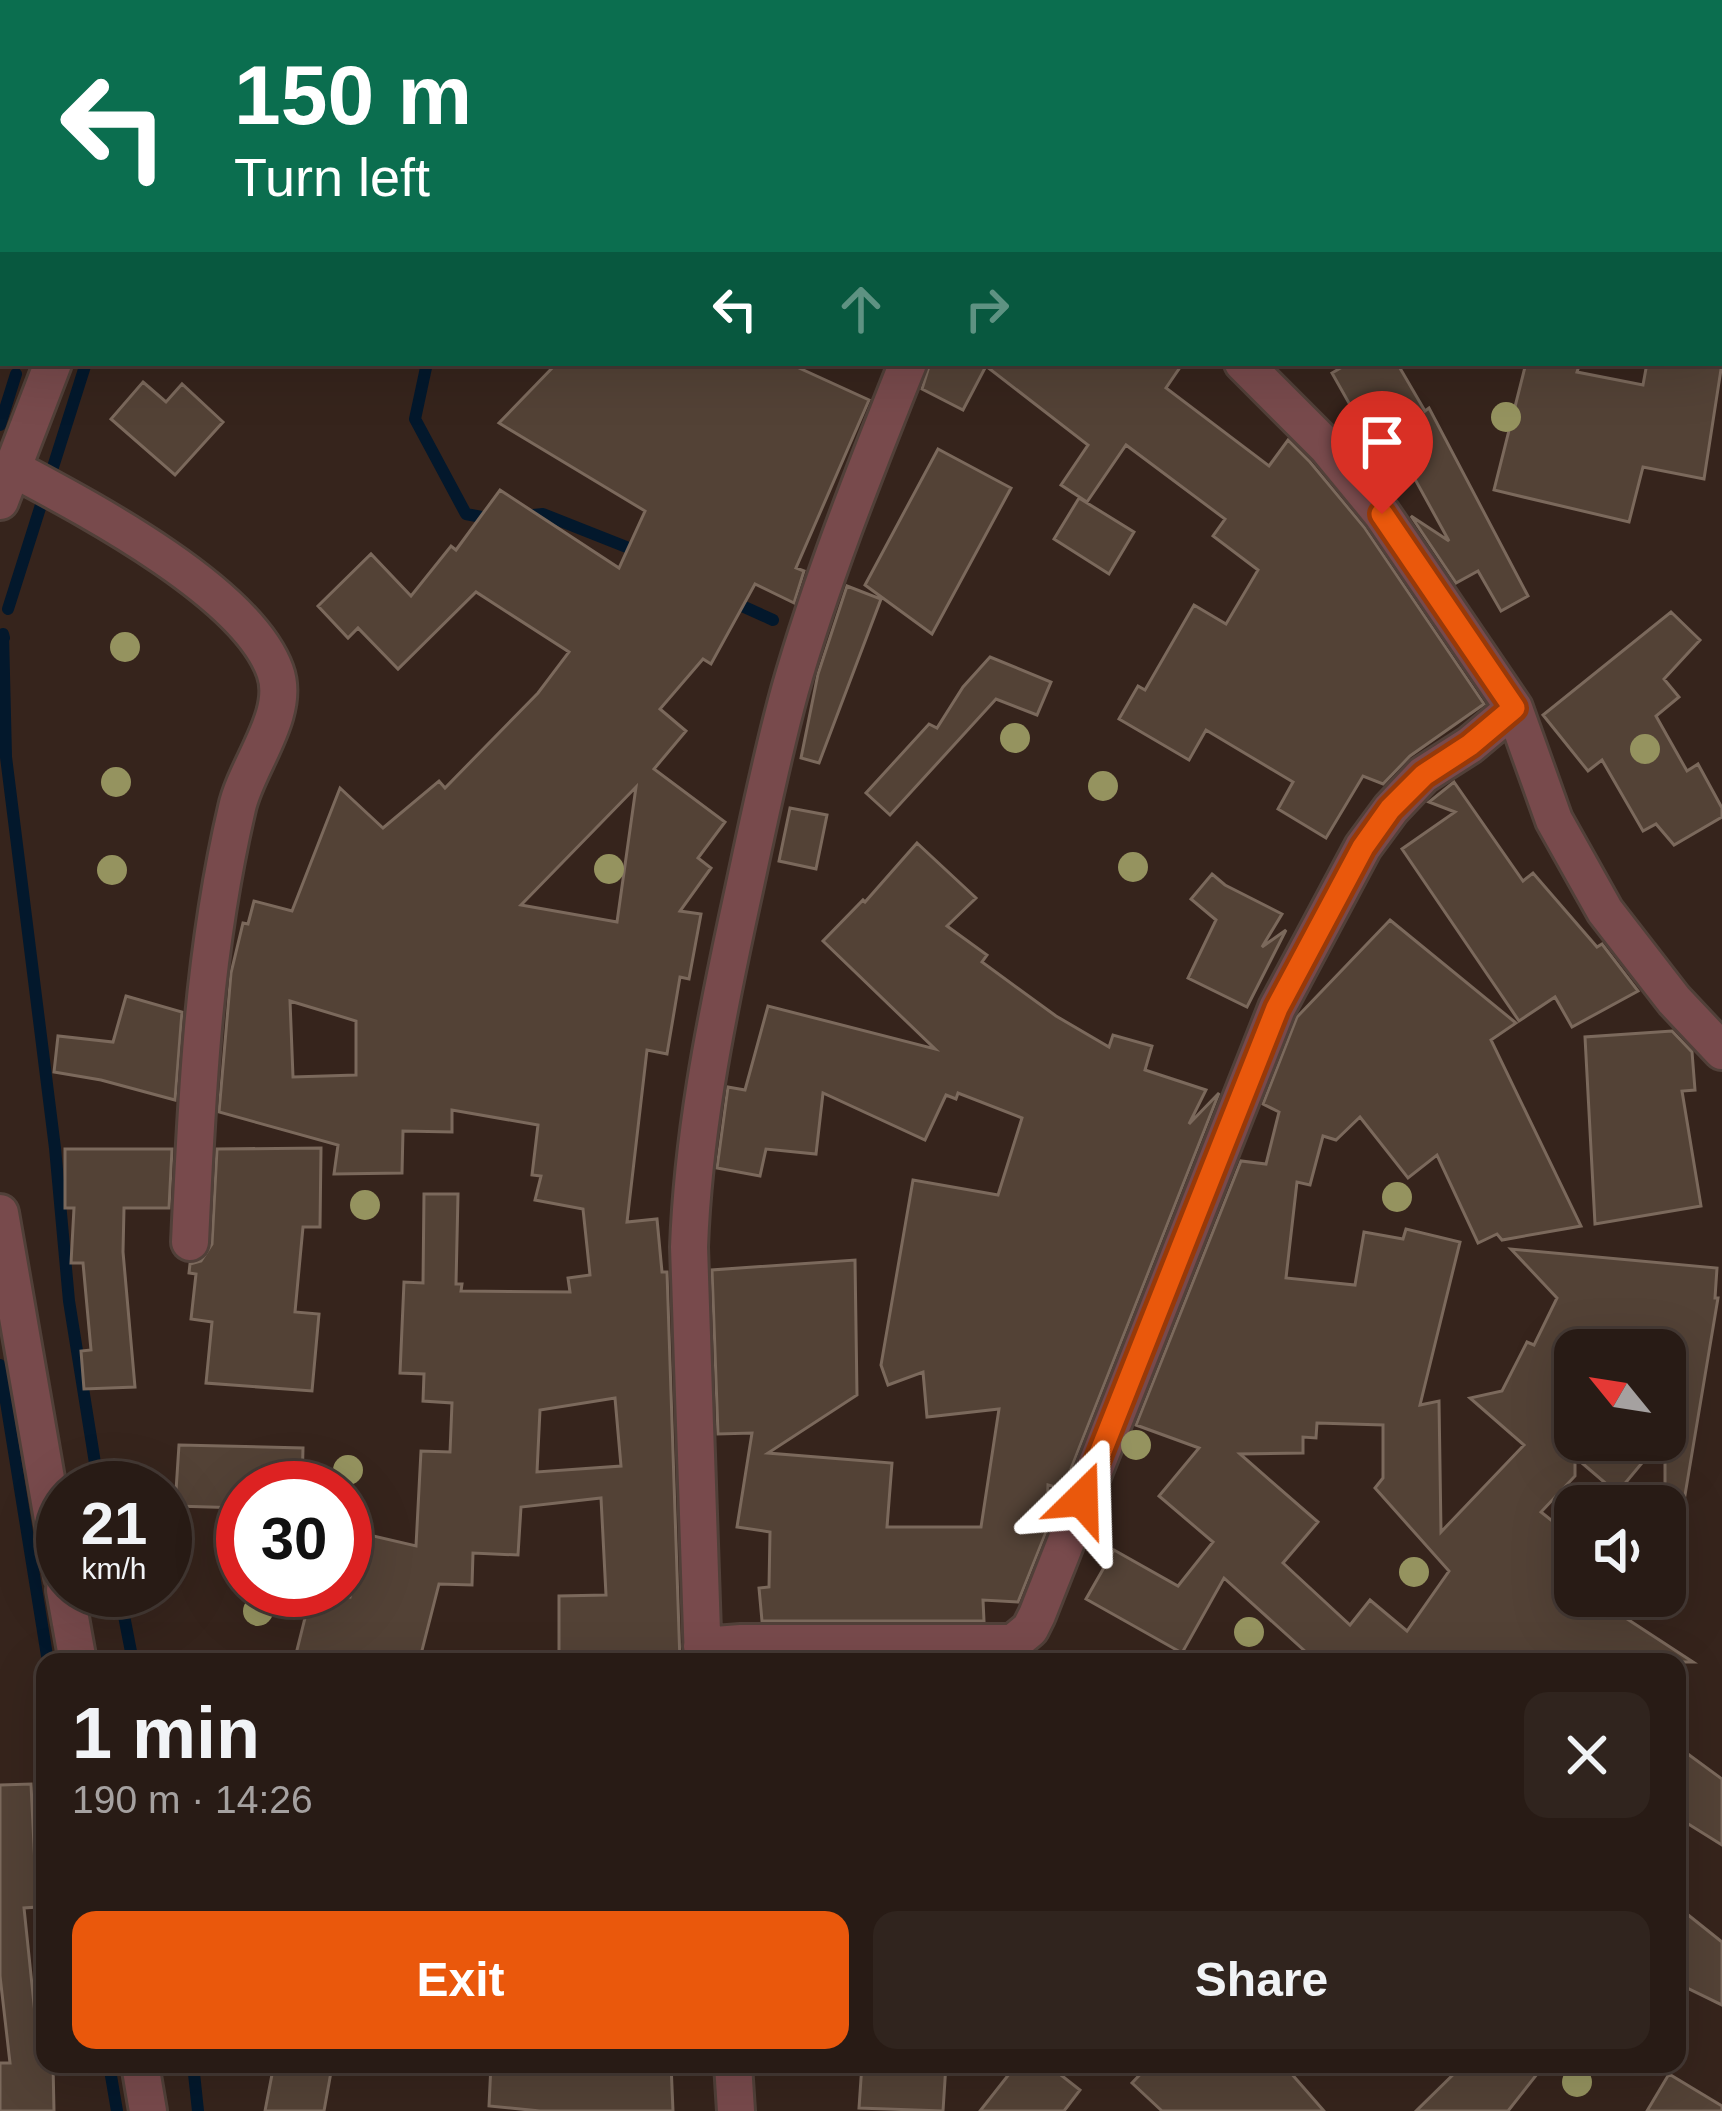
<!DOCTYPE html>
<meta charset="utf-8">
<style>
body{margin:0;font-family:Arial,sans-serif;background:#30241e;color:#f1f3f6;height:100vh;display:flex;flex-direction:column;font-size:45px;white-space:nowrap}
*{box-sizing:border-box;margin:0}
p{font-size:39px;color:#a5a1a0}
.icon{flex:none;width:66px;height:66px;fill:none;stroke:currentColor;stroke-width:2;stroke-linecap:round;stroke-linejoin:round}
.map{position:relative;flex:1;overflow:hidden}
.panel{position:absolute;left:36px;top:1653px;width:1650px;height:420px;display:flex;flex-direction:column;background:#281b15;border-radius:24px;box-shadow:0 12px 48px #0002,0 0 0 3px #443934}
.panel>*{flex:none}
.top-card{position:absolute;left:0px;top:0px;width:1722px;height:366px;box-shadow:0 12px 48px #0002,0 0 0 3px #443934;background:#0b6e4f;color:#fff;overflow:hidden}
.needle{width:78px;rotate:300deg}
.fabs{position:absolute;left:1554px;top:1329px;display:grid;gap:24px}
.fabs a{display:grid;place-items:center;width:132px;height:132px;border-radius:24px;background:#281b15;box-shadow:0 12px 48px #0002,0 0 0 3px #443934;font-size:60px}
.speed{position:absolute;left:36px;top:1461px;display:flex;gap:24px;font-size:60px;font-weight:700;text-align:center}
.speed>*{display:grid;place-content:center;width:156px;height:156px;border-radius:50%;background:#281b15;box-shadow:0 12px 48px #0002,0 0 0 3px #443934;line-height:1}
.speed small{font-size:30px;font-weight:400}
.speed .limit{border:18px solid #d22;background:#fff;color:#111}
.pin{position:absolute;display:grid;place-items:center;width:102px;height:102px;color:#fff;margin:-123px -51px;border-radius:50% 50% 50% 0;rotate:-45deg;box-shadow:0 0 12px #0007}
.pin .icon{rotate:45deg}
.me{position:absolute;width:132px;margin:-66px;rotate:22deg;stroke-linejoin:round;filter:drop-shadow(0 0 9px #0008)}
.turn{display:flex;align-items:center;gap:42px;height:252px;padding:0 36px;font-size:54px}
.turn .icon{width:156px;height:156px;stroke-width:2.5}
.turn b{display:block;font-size:84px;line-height:102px}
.lanes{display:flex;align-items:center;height:114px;padding:0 36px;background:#0003;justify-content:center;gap:60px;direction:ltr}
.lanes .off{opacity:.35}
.round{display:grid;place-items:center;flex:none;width:126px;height:126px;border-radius:24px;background:#30241e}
.headline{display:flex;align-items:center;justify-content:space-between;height:204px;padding:0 36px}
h1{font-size:72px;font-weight:800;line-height:90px}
.action{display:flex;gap:24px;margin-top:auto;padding:24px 36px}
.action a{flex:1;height:138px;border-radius:24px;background:#ea580c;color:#fff;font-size:48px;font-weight:800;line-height:138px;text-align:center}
.action a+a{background:#30241e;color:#f1f3f6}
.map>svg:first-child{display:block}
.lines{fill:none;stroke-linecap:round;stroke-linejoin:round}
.stream{stroke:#03182c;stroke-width:12}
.building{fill:#534236;stroke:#7b695c;stroke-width:3;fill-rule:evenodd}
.minor-casing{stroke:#514039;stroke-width:42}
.minor{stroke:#784a4c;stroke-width:36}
.tree{fill:#95935f}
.route-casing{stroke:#983908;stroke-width:30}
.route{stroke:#ea580c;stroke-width:21}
</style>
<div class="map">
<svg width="1722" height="2111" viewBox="0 0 1722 2111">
<rect width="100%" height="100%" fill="#36241c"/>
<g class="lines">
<!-- stream -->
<path class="stream" d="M34,0L36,3
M427,363L415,419L466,514L497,520
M0,425L16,374
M523,516L543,514L639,552
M731,601L773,620
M8,609L86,363
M4,638L3,634L6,757L55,1148L69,1301L99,1488
M0,1365L48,1662
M119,1590L133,1662
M109,2064L117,2111
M193,2064L198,2111"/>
</g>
<!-- building -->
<path class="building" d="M557,363H788L869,400L796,568L804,571L794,603L755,584L711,664L703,659L660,709L686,731L654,769L725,822L698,858L711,868L680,911L701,914L689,979L680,977L667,1054L647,1050L627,1222L657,1219L662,1272H667L680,1662H559V1596L606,1595L601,1498L521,1507L518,1555L473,1553L472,1585L439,1584L419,1662H294L312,1590L350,1597L365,1534L416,1546L421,1451L450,1452L452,1403L423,1401L424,1374L400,1373L404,1282L423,1283L424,1194H458L456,1284H462L461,1291L570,1292L568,1278L590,1275L583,1209L535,1200L541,1176L532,1175L538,1125L452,1110V1132L403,1131L402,1173L334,1174L338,1145L219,1112L231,973L243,923L248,924L254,901L292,911L340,788L383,828L439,781L445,788L538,693L569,652L476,592L398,669L358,628L348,638L318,606L371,554L411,596L451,546L456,550L500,490L619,568L645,511L499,423ZM636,787L617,922L521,905ZM290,1001L356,1021V1075L293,1077ZM615,1398L621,1466L537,1472L540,1410Z
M930,363H1183L1166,388L1269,466L1288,440L1310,462L1364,527L1484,704L1410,756L1383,784L1363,776L1326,838L1278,809L1293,782L1206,730L1189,760L1119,719L1138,686L1145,690L1194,605L1226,624L1258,570L1213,536L1225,519L1126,445L1087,502L1061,485L1088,445L986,366L963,410L922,389Z
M1349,363H1397L1425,411L1429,408L1528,596L1501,611L1478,571L1456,583L1411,516L1449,541L1372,401L1354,412L1332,373Z
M1526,363H1580L1577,372L1643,385L1647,363H1722L1704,479L1643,467L1629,522L1494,490Z
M143,382L166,402L182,384L223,422L175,475L111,419Z
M938,449L1011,488L932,634L865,585Z
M1079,498L1134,532L1109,574L1054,539Z
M847,586L881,599L819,763L801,758L818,674Z
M1671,612L1700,640L1664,679L1679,697L1656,716L1687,771L1698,764L1722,808V817L1674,845L1656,824L1643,831L1602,760L1588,771L1543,715Z
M990,657L1051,682L1037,715L996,699L890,815L866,793L929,724L937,728L963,687Z
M1454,782L1523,881L1533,873L1597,947L1602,944L1638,991L1572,1027L1555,997L1519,1021L1402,849L1455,812L1429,802Z
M790,808L827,815L816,869L779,861Z
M917,843L976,898L947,926L987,955L982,962L1056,1016L1109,1047L1113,1035L1152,1046L1145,1070L1206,1090L1189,1124L1219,1093L1063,1489L1048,1485L1046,1532L1018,1602L983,1600L984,1621H762L759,1588L769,1587L770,1532L737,1527L752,1433L718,1434L712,1270L855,1260L857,1395L768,1453L892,1463L887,1527H981L999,1409L927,1417L923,1372L888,1385L881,1365L913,1180L998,1195L1022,1118L958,1093L956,1099L946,1095L925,1140L823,1093L816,1154L766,1149L760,1176L717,1168L728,1087L745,1090L768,1006L935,1049L823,941L863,900L865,902Z
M1212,874L1225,885L1282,914L1262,947L1286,930L1247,1007L1188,978L1216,920L1191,899Z
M1390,920L1516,1023L1491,1040L1581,1226L1502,1240L1497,1234L1478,1243L1437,1155L1408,1178L1360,1117L1336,1140L1323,1136L1310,1185L1297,1182L1286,1278L1355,1285L1364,1232L1403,1239L1406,1229L1460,1242L1420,1405L1439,1401L1441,1532L1524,1445L1470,1398L1502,1391L1527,1342L1534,1345L1557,1298L1511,1249L1717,1268L1715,1298H1718L1683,1507L1665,1506V1350H1575V1440H1661L1617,1493L1575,1457V1476L1541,1512L1575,1539V1596H1592L1693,1662H1317L1224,1578L1182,1653L1086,1599L1114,1550L1178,1586L1213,1542L1159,1496L1199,1448L1136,1425L1241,1161L1266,1164L1279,1112L1263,1104L1297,1017ZM1317,1423L1383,1425V1478L1375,1488L1449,1571L1407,1631L1370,1600L1350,1625L1283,1563L1318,1522L1240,1454L1303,1453V1437L1316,1438Z
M126,996L182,1012L175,1100L101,1080L54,1072L58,1036L113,1042Z
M1672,1031L1692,1052L1695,1090L1682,1091L1701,1206L1595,1224L1585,1037Z
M321,1148L320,1227H303L295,1312L319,1314L312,1391L206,1383L212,1322L191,1319L196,1274L189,1273L190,1264L201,1261L212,1244L217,1149Z
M65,1149H172L169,1208H124L123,1252L135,1387L84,1389L81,1351L91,1350L83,1263H71L74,1208H65Z
M179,1445L303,1448L302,1488H243V1508L175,1506Z
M1677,1746L1722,1779V1845L1677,1817Z
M31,1784L37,1907L24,1908L40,2062L53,2064L54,2111H0V2063H10L0,1976V1785Z
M1677,1906L1722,1942V2005L1677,1983Z
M274,2064L331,2072L324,2111H265Z
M491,2064H671L673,2111H540L489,2106Z
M862,2064H946L943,2111L859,2108Z
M1017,2064H1047L1080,2090L1064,2111H980Z
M1150,2064H1283L1324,2111H1162L1132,2083Z
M1464,2064H1545L1508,2111H1416Z
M1669,2074L1722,2106V2111H1647Z"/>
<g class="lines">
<!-- minor casing -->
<g class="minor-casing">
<path id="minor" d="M60,0L62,3
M546,0L551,3
M202,3L204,0
M851,3L852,0
M1050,3L1053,0
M1719,8L1722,5
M1243,363L1327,447L1382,514L1514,708L1554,820L1605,911L1674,1000L1722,1051
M12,468C85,507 246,591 275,671C291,714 246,766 237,808C203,954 197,1093 190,1242
M0,501L53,363
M0,1213L63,1577
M65,1590L78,1662
M702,1646L741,1643H1013L1030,1629L1037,1615L1277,1008L1363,847L1391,809L1423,775L1470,745L1514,708
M703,1662L689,1247C693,1137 714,1030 737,922C754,845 769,766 790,690C822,578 865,471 908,363
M140,2064L148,2111
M733,2064L736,2111"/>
</g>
<!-- minor -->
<use href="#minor" class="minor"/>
</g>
<!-- trees -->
<g class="tree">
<circle cx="1506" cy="417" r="15"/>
<circle cx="125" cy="647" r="15"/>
<circle cx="1015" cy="738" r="15"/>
<circle cx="1645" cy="749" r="15"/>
<circle cx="116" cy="782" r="15"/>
<circle cx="1103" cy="786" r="15"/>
<circle cx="1133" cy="867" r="15"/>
<circle cx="609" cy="869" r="15"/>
<circle cx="112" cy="870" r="15"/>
<circle cx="1397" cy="1197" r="15"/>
<circle cx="365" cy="1205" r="15"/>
<circle cx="1136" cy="1445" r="15"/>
<circle cx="348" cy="1470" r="15"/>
<circle cx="1414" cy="1572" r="15"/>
<circle cx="258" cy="1611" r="15"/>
<circle cx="1249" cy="1632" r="15"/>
<circle cx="1577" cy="2082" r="15"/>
</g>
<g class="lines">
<!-- route casing -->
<g class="route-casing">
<path id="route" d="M1082,1499L1277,1008L1363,847L1390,809L1424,775L1470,745L1514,708L1382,514"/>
</g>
<!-- route -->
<use href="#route" class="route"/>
</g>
</svg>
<div class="fabs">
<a><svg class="needle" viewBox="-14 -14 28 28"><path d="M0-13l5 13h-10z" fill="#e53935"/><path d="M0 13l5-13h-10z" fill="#a5a1a0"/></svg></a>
<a><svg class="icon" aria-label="sound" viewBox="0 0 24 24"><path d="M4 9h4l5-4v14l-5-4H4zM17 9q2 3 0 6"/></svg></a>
</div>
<div class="speed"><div>21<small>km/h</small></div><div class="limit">30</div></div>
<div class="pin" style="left:1382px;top:514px;background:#d93025"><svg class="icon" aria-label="arrive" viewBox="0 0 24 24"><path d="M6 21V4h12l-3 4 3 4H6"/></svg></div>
<svg class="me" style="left:1082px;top:1499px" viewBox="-20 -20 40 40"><path d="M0-17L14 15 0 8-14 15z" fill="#ea580c" stroke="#fff" stroke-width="4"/></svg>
<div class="top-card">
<div class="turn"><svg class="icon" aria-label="left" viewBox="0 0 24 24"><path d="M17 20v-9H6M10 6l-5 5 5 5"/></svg><div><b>150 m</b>Turn left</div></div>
<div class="lanes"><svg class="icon" aria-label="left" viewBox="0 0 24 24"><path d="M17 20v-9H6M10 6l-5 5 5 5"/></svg><svg class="icon off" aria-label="ahead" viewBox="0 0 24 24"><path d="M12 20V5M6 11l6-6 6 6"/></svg><svg class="icon off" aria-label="right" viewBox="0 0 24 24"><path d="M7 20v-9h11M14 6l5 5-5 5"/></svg></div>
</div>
<section class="panel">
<div class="headline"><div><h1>1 min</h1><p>190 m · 14:26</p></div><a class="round"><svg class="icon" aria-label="close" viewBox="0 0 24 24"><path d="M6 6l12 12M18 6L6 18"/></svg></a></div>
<div class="action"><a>Exit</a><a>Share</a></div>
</section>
</div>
